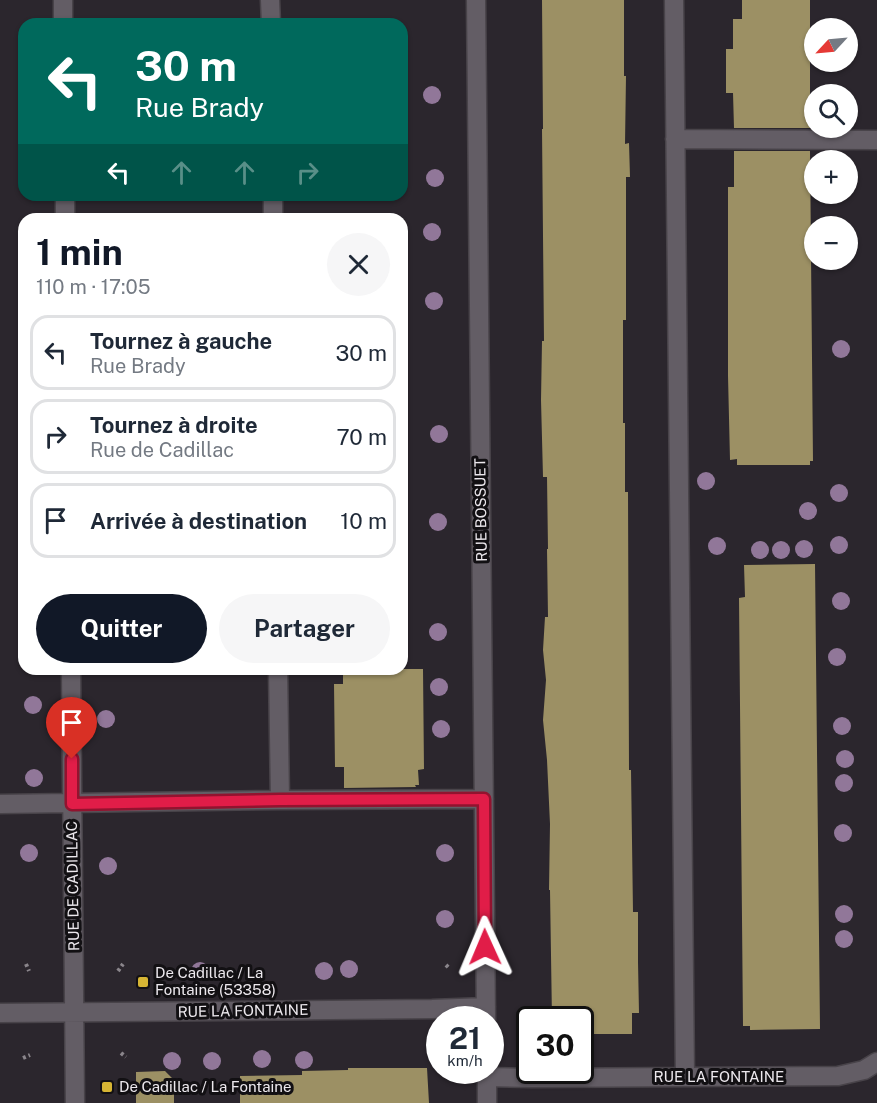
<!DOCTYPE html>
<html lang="fr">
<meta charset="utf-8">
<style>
body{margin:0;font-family:"Public Sans",sans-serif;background:#f6f6f7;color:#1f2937;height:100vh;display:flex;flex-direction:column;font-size:22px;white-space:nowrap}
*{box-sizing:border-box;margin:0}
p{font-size:20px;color:#747a83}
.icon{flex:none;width:33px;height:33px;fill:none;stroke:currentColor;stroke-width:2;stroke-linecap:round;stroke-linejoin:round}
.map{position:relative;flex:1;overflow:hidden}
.sheet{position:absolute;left:18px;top:213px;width:390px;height:462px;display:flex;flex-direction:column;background:#fff;border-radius:18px;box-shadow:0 2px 4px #0004}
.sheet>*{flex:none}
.hud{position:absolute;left:18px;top:18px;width:390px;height:183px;border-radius:18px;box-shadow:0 2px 4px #0004;background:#00695c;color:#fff;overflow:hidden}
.needle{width:39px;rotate:244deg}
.tools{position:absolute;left:804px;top:18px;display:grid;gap:12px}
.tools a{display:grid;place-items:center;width:54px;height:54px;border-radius:50%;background:#fff;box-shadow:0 2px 4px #0004;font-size:30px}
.speed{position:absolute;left:426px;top:1006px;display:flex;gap:12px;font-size:30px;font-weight:700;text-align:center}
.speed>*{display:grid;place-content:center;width:78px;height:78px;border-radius:50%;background:#fff;box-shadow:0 2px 4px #0004;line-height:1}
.speed small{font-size:15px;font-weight:400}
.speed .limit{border:3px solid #111;border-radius:9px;background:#fff;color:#111}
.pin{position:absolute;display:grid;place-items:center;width:51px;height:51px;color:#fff;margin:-62px -26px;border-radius:50% 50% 50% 0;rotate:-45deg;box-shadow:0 0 6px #0007}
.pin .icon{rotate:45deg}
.me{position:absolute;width:66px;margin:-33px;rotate:359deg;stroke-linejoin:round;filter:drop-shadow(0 0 4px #0008)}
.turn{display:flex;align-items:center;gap:21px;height:126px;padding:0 18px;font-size:27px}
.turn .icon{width:78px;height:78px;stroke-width:2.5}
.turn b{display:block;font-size:42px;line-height:51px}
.lanes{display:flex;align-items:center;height:57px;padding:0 18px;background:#0003;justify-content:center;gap:30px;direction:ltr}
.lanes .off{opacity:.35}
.round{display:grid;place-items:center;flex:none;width:63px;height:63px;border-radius:32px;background:#f6f6f7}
.summary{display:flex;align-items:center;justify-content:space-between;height:102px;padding:0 18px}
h1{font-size:36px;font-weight:700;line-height:45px;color:#111827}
.button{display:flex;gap:12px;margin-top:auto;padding:12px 18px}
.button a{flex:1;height:69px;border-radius:36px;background:#111827;color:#fff;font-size:24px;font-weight:700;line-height:69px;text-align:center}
.button a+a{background:#f6f6f7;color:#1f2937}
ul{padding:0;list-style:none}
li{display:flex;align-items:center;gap:18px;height:75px;margin:0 12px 9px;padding:0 6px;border:3px solid #e0e1e3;border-radius:18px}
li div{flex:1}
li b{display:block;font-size:22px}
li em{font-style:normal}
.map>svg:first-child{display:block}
.building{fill:#9c9064}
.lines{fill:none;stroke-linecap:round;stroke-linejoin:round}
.minor-casing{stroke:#484349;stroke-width:21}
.path{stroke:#8a858b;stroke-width:4;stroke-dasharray:3 3;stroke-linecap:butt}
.minor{stroke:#635d65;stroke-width:18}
.tree{fill:#917799}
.route-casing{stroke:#92132f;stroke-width:15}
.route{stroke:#e11d48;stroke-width:10}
.poi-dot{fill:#d6b534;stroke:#121013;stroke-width:2}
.labels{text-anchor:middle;stroke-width:6;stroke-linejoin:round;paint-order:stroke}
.street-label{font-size:15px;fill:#ece8ed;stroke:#121013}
.poi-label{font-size:15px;fill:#ece8ed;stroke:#121013;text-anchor:start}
</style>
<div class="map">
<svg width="877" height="1103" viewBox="0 0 877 1103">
<rect width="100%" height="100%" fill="#2b262d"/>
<!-- building -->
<path class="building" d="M542,0H624V76H626L625,144L629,143L630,177H626V320H623V423H625V492H628L629,770H631L633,912H638V962L639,1013H632V1034H580V1020H552L550,890H549L550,824L547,760L543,720L546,680L543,650L545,617H548L547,549H548L547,477H543L541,400L542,341H544L542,129H543Z
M742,0H810V128H734L733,93H726V49H733V19H742Z
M734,151H810L813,461H810V465H737V459L730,460L728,376V187H734Z
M815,564L820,1029L750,1030V1026H743L739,598L745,597L744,565Z
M343,669H423L424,769L418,770L419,785H415L416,787L344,788V767H335L334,684H343Z
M348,1068H427L429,1103H240V1076L302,1075V1071L348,1070Z
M165,1071L174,1080V1103H136V1072Z"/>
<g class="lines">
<!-- minor casing -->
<g class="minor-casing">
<path id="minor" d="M63,0V24
M270,0L271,24
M476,0L486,1020
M674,0L685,1077
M675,139L877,140
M65,195V219
M273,195V219
M71,669L75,1103
M278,669L280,800
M0,804L280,800L484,799
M0,1013L432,1009L486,1007
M487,1071V1103
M487,1077L532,1078L838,1076L864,1070L877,1062"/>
</g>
<!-- path -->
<path class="path" d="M26,964L29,971
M446,965L449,968
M118,971L123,964
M522,1038L524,1035
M121,1053L126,1057
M23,1058L30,1055"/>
<!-- minor -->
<use href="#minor" class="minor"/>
</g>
<!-- trees -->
<g class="tree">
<circle cx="432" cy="95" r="9"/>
<circle cx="435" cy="178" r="9"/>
<circle cx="432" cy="232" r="9"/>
<circle cx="434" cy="301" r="9"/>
<circle cx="841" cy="349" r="9"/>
<circle cx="439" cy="434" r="9"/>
<circle cx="706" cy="481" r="9"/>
<circle cx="839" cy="493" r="9"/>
<circle cx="808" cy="511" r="9"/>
<circle cx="438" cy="522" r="9"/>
<circle cx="839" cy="545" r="9"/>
<circle cx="717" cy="546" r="9"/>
<circle cx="804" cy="549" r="9"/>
<circle cx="760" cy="550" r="9"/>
<circle cx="781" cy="550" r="9"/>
<circle cx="841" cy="601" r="9"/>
<circle cx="438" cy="632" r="9"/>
<circle cx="837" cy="657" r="9"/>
<circle cx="439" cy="687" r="9"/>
<circle cx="33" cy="705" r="9"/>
<circle cx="106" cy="719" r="9"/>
<circle cx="842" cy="726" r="9"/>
<circle cx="441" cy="729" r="9"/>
<circle cx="845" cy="759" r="9"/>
<circle cx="34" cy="778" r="9"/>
<circle cx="844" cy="783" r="9"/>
<circle cx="843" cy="833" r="9"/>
<circle cx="29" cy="853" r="9"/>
<circle cx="445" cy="853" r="9"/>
<circle cx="108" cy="866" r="9"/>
<circle cx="844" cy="914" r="9"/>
<circle cx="445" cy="919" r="9"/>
<circle cx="844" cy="939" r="9"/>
<circle cx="349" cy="969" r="9"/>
<circle cx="200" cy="971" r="9"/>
<circle cx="324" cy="971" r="9"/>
<circle cx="262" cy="1059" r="9"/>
<circle cx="304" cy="1060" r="9"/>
<circle cx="172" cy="1061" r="9"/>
<circle cx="212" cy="1061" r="9"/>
</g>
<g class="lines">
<!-- route casing -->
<g class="route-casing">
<path id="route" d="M72,759V804L280,800L484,799L485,947"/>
</g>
<!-- route -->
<use href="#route" class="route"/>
</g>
<!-- markers -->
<g class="poi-dot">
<rect x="137" y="976" width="12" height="12" rx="3"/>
<rect x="101" y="1081" width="12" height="12" rx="3"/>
</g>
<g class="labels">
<!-- street labels -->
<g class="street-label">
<text transform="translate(481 510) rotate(-91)" y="5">RUE BOSSUET</text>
<text transform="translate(73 886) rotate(-91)" y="5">RUE DE CADILLAC</text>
<text transform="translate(243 1011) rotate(-1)" y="5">RUE LA FONTAINE</text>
<text x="719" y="1082">RUE LA FONTAINE</text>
</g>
<!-- poi labels -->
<g class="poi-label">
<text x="155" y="978">De Cadillac / La<tspan x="155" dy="17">Fontaine (53358)</tspan></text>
<text x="119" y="1092">De Cadillac / La Fontaine</text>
</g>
</g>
</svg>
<div class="tools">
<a><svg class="needle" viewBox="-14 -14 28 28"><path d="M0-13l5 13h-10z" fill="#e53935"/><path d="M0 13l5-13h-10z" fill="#747a83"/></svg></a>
<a><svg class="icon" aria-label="search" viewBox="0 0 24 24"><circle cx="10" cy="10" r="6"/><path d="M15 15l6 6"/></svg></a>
<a>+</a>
<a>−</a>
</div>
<div class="speed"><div>21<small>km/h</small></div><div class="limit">30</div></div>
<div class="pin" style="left:72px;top:759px;background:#d93025"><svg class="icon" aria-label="arrive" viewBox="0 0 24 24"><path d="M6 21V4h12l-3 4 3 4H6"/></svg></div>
<svg class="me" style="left:485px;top:947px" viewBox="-20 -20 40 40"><path d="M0-17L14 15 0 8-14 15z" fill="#e11d48" stroke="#fff" stroke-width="4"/></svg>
<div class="hud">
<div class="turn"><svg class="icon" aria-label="left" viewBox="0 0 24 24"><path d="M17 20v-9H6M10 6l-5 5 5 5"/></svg><div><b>30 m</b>Rue Brady</div></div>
<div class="lanes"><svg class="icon" aria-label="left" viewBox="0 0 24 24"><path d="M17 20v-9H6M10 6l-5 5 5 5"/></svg><svg class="icon off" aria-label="ahead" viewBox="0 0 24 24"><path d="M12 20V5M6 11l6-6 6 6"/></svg><svg class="icon off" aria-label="ahead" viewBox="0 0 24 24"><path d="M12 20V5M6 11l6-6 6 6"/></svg><svg class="icon off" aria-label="right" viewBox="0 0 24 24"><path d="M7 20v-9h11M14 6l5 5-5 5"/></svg></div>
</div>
<section class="sheet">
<div class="summary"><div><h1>1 min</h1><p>110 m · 17:05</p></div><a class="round"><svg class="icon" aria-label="close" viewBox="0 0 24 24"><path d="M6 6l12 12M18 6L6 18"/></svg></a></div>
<ul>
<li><svg class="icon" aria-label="left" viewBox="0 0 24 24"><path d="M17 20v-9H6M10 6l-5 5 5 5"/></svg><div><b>Tournez à gauche</b><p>Rue Brady</p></div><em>30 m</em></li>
<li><svg class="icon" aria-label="right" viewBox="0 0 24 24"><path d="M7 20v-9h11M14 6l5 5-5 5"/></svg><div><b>Tournez à droite</b><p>Rue de Cadillac</p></div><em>70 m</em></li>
<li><svg class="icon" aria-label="arrive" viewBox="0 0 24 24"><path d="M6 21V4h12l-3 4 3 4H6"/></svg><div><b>Arrivée à destination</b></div><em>10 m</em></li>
</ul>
<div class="button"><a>Quitter</a><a>Partager</a></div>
</section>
</div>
